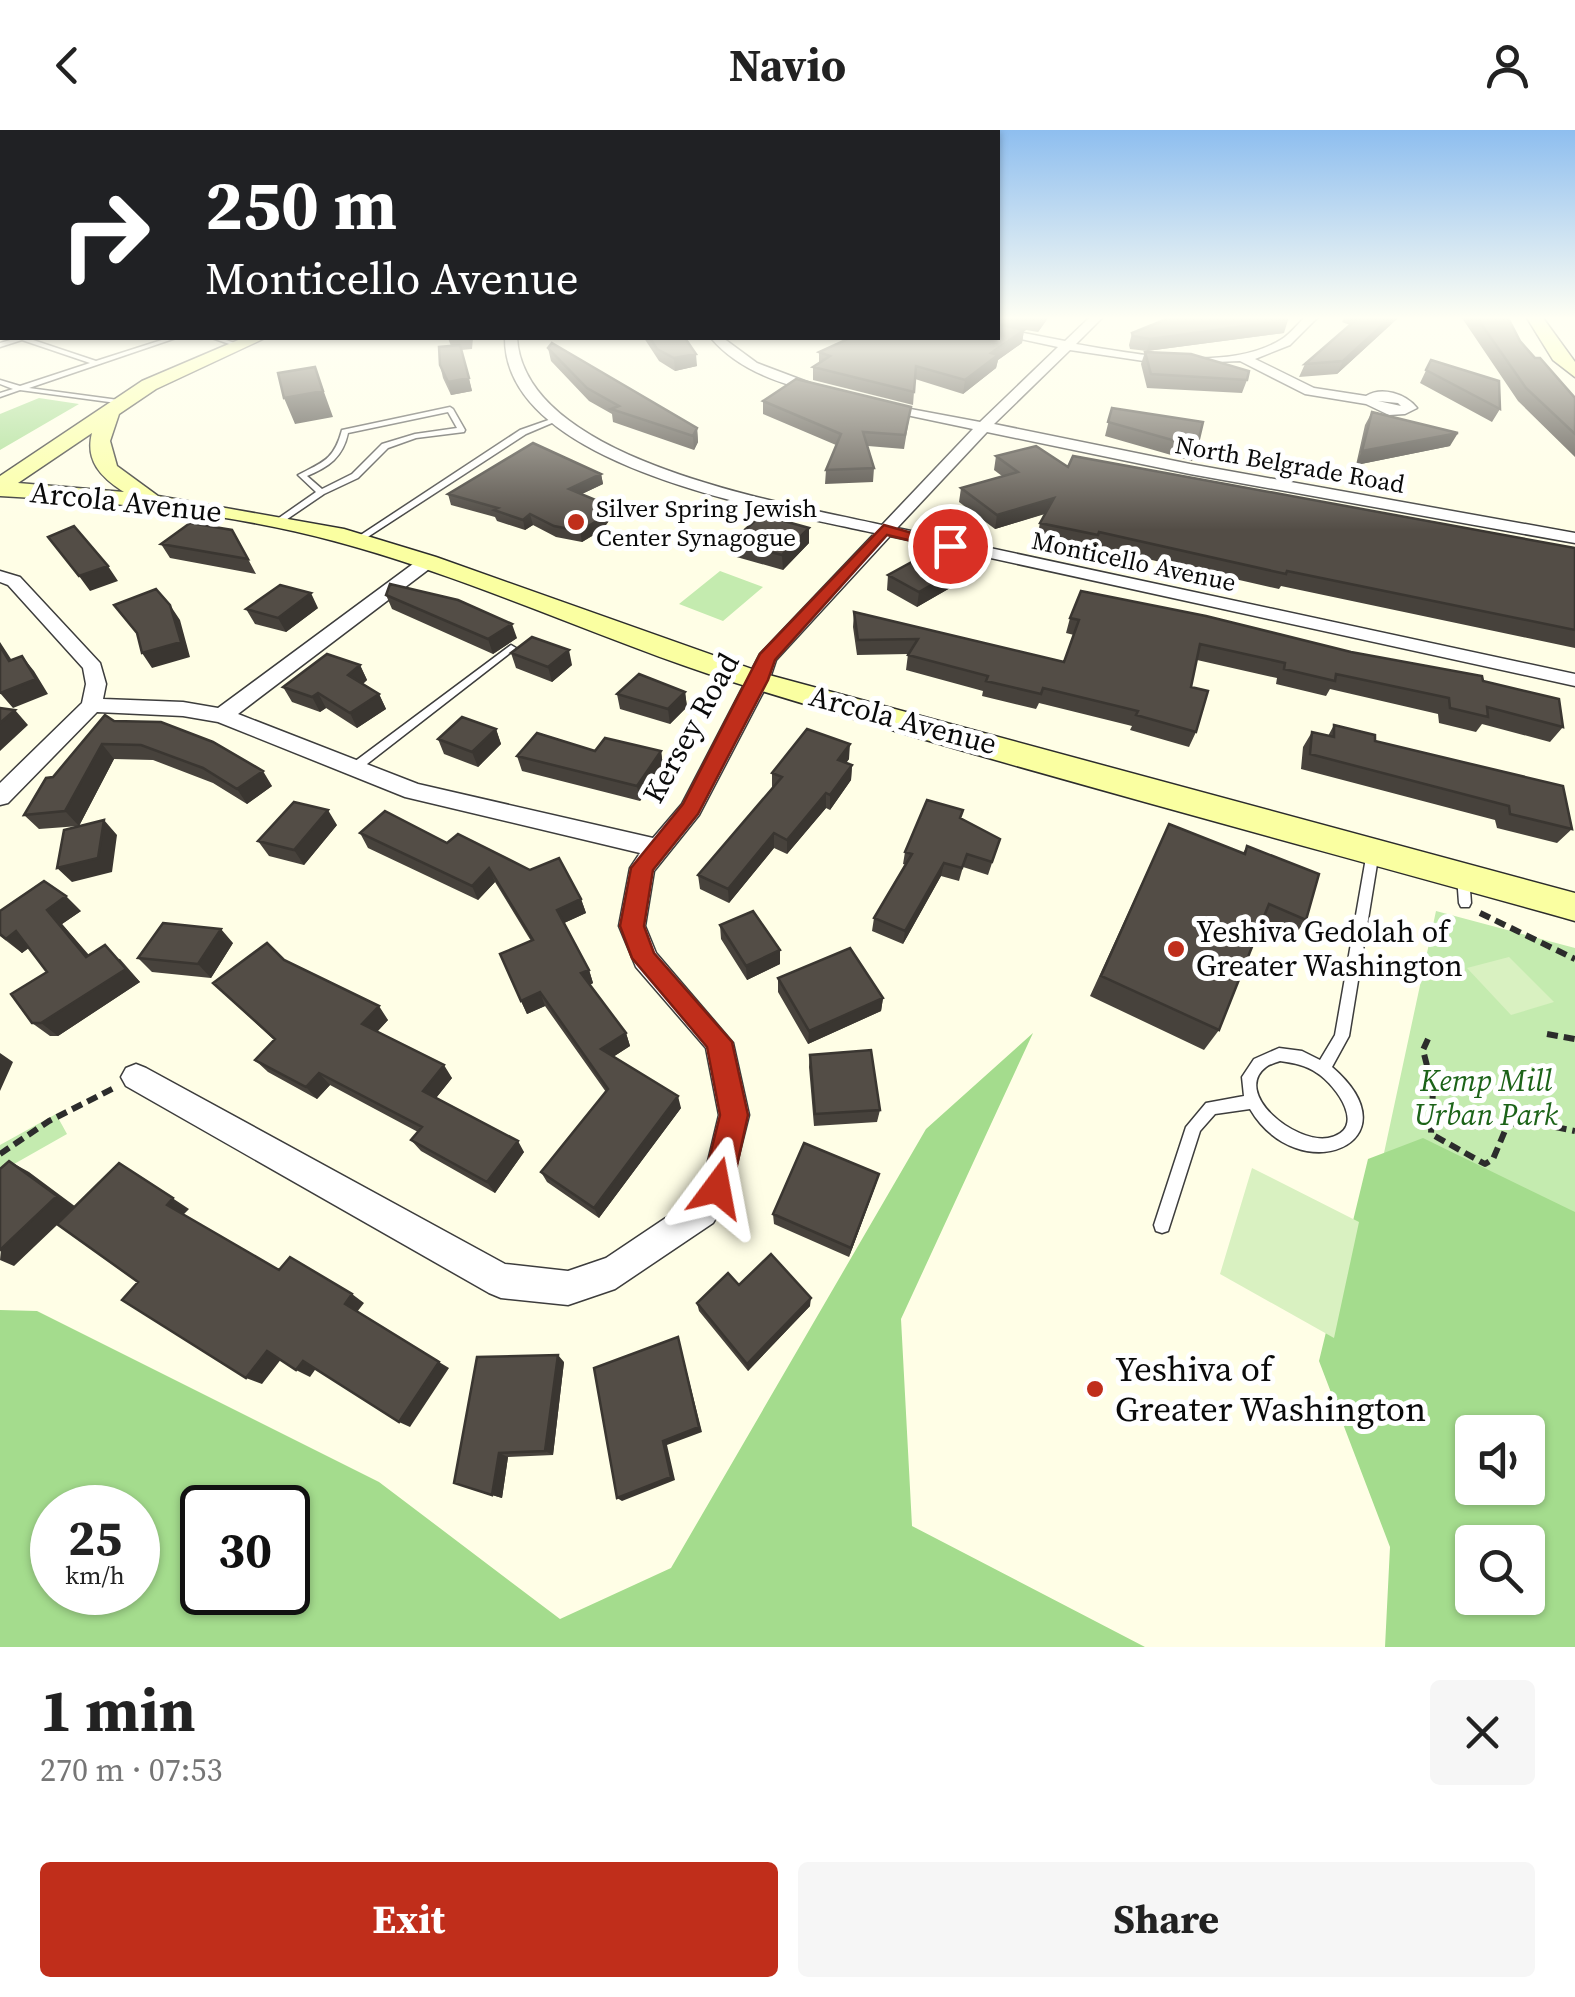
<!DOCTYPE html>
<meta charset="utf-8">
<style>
body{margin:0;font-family:"Source Serif 4",serif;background:#f6f6f6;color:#222;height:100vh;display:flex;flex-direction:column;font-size:38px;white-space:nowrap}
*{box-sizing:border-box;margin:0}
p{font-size:32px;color:#767676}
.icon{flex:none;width:55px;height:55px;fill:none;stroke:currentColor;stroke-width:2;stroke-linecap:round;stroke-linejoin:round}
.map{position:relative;height:1517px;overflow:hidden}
.side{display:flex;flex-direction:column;background:#fff;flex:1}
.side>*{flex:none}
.banner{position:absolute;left:0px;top:0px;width:1000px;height:210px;box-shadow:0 2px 8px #0004;background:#202124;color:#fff;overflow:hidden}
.tools{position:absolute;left:1455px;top:1285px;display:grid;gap:20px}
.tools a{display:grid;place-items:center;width:90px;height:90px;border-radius:10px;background:#fff;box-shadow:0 2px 8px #0004;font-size:50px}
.speed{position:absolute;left:30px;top:1355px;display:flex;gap:20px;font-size:50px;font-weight:700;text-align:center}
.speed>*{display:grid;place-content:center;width:130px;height:130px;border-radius:50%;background:#fff;box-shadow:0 2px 8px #0004;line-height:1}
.speed small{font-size:25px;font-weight:400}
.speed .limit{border:5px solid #111;border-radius:15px;background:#fff;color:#111}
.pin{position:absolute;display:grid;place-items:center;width:85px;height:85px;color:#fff;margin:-42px;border:5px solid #fff;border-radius:50%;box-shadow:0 2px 10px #0007}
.me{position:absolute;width:110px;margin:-55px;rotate:13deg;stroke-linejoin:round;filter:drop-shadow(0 0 8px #0008)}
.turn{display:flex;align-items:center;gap:35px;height:210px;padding:0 40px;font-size:45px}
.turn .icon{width:130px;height:130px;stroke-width:2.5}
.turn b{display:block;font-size:70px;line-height:85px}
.round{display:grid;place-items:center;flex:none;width:105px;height:105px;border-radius:10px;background:#f6f6f6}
.head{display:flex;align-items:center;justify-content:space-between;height:170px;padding:0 40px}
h1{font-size:60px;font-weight:700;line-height:75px}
.action{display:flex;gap:20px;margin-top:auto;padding:20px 40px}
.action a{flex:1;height:115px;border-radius:10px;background:#c02e1b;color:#fff;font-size:40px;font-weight:700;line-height:115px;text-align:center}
.action a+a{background:#f6f6f6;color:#222}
header{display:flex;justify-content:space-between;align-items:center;height:130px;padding:0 40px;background:#fff;font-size:45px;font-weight:700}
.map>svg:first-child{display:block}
.green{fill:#c4ebaf}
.forest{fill:#a4dc8d;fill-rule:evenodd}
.pitch{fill:#d9f1c1}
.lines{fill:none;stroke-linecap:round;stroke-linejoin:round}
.lane-casing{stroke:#3d3d3d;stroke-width:3}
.street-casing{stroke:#3d3d3d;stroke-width:3}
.secondary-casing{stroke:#2c2c2c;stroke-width:3}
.path{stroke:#2c2c2c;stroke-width:6;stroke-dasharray:11 6;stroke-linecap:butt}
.lane{fill:#fff;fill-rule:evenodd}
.street{fill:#fff;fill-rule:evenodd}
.secondary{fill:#faffa1;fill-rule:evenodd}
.wall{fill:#47423c}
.shaded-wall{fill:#3a3631}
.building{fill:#534d46;stroke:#3a3631;stroke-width:2.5}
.route{fill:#c02e1b;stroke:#7d1e12;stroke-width:2.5}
.poi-dot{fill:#c02e1b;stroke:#fff;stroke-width:4}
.labels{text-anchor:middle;stroke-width:10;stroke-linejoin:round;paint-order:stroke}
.far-street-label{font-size:25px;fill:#0a0a0a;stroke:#fff}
.far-poi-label{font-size:25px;fill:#0a0a0a;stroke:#fff;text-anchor:start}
.street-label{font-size:30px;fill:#0a0a0a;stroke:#fff}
.poi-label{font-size:30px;fill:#0a0a0a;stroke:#fff;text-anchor:start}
.park-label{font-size:30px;font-style:italic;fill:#1c6318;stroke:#fff}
.near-poi-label{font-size:35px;fill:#0a0a0a;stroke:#fff;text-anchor:start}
</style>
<header><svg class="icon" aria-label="back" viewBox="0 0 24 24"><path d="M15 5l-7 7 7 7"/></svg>Navio<svg class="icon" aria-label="person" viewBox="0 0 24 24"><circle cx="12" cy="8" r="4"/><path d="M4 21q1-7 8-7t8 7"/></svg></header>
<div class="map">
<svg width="1575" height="1517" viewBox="0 0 1575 1517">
<rect width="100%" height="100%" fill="#fffee6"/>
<!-- green -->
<path class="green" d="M720,441L763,457L723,491L679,474Z
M1436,781L1575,818V1099L1384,1023Z
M56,984L67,1004L0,1042V1015Z"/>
<!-- forest -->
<path class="forest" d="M39,268L79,274L0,320V284Z
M1033,903L901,1189L912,1396L1145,1517H0V1180L37,1181L379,1352L560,1489L671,1438L926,999ZM52,1378H138V1462H52ZM202,1378H288V1462H202Z
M1423,1008L1575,1082V1517H1385L1390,1417L1319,1231L1368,1029ZM1472,1302H1528V1358H1472ZM1472,1412H1528V1468H1472Z"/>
<!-- pitch -->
<path class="pitch" d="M1509,827L1554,872L1511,885L1467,838Z
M1252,1038L1359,1092L1334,1208L1220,1144Z"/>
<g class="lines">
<!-- lane casing -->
<g class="lane-casing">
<path id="lane" d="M17,208H27L96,231L168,208H176L29,258L126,271V273L124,274L20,260L0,267V263L13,259L0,254V250L20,256L90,233L22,210L0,217V213Z
M212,208H220L241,215L238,217Z
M450,277L453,279L465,300L464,302L416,308L388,318L358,348L324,364L280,394L273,392L316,362L298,345C323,332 334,330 342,300ZM448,282L457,298L415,304L382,314L352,344L322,359L307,346C329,337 343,327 348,303Z
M557,287L559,288V290L526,304L360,412L353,410L520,300Z
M511,515L516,518L514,520L358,641H350L348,638L350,635Z
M1373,717L1379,722L1349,906L1332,937C1419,1012 1299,1062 1250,979L1215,984L1200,1001L1168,1101L1162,1103L1156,1101L1154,1095L1186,997L1206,973L1244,966L1242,947L1254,929L1279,918L1302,921L1320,930L1335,905L1367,722ZM1280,931C1293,933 1306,935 1317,943C1336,955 1369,1000 1328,1008C1295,1014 1232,963 1266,937C1270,934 1275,933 1280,931Z
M1463,741L1469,746L1471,773L1469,777H1461L1459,773L1457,746Z"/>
</g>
<!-- street casing -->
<g class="street-casing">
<path id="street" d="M1089,188H1102L1076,214C1134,224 1229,243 1282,209C1290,204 1297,195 1304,188H1317L1290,215L1255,229L1314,258L1366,266C1382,256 1406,264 1417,278L1405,284L1389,285L1366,274L1305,264L1240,231L1164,234L1070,220L994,294L1190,334L1575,403V413L1190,344L987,302L897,398L1575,544V556L890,406L776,530L769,551L699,685L654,741L645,796L656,823L733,913L749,985L728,1069L713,1093L615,1159L568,1175L501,1168L489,1163L126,956L121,947L126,938L136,934L146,938L505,1134L568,1141L606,1128L691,1071L703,1052L719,985L706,918L636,837L619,796L630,738L640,723L405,667L218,592L183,586L97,582L8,673L0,675V653L82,573L86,554L83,538L8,455L0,452V441L20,447L100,533L106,554L103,569L183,572L218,578L421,428H433V436L238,584L418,654L653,708L682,674L760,524L875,403C778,381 504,338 505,208H517C525,332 785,373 882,395L973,299L873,278V272L980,292L1058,217L998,204V198L1065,211ZM1378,271L1398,273L1401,276Z
M711,208H723L757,233L831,261L824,265C783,254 740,242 711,208Z"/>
</g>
<!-- secondary casing -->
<g class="secondary-casing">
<path id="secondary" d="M1527,188H1543L1575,232V247L1553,230Z
M243,208H265L156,259L119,284L110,311L117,336L158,366L344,399L436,427L769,545L1575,763V791C1301,714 1025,642 752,558C611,515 477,449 334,411C226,382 111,372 0,366V346L142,251ZM92,303C85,331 101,347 124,362L18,353Z"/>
</g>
<!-- path -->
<path class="path" d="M1480,783L1575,829
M1547,904L1575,909
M1428,909L1423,920L1433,959L1431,1004L1485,1034L1493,1029L1507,996L1521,990L1575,1001
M0,1024L49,991L114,958"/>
<!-- lane -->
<use href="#lane" class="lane"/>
<!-- street -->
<use href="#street" class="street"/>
<!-- secondary -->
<use href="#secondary" class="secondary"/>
</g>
<!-- wall -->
<path class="wall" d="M998,188H1048L1038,202L1014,198L1024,200L1022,213L998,230L996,238L963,264L915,249L913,275L813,250V237L819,234V222Z
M1344,188H1398L1337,244L1299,247L1305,234L1350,195L1342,192Z
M1462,188H1508L1520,211L1575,268V327L1518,271Z
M1132,203H1284L1147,221L1130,219L1129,215Z
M448,208H473L472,219L461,220L472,261L451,265L443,248L440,235L451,216Z
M644,208H685L697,236L675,241L659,231Z
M548,218L697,298L698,312L694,320L613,292L612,284L589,271L551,231Z
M1145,222L1247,250L1242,263L1147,258L1141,234Z
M1431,230L1500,279L1492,292L1420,253Z
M763,271L911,277L904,319L868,316L874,338L873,352L825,354L826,340L836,315L763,284Z
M1112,278L1197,317L1192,331L1105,306Z
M1372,282L1450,316L1356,335L1365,295Z
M996,326L1575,418V518L1281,456L1279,459L1095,417L1093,419L1037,407L1040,393L1045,384L995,399L959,372L961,358L1002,346L994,340Z
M601,344L603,354L582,364L610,376L612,387L602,400L582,412L556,407L533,395L525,400L497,391L495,387L451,375L448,364Z
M732,411L809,413L783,440L733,426Z
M161,414L248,429L256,444L170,428Z
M952,443L950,458L917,477L887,460L888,445Z
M386,465L517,508L493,524L392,479Z
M318,478L286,502L255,494L246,479Z
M854,482L1064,532L1074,505L1066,503L1070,488L1351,522L1483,551L1563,597L1550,612L1482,594L1476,602L1439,593L1438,584L1330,559L1326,566L1276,554L1277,548L1197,530L1191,557L1196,602L1189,617L1130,600L1132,596L1039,573L1036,579L982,566L983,561L906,540L908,524L857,525L853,497Z
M511,523L572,535L552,552L516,538Z
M360,535L367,550L363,554L379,564L386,579L357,598L326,578L320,582L292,572L283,557Z
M685,562L687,577L670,594L620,579L617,564Z
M114,591L272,656L247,674L213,653L153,630L114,629L79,696L39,699L24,685L53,647Z
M1334,595L1375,611L1572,699L1557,713L1497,698L1495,690L1301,639L1303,617L1312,602L1328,606Z
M496,599L501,614L478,637L444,624L438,609Z
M595,621H661L663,636L640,671L522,641L517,626Z
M849,629L846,633L852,635L851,650L830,680L826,678L787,724L774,718L729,773L700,759L698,745L772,658V643Z
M961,688L1000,709L988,745L963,737L959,751L941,746L903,814L872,801L874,788L906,735L903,734L905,722Z
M1169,694L1243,723L1247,716L1306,790L1290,811L1260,798L1219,900L1204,920L1090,866Z
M337,695L304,735L269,726L258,711Z
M360,703L447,713L581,769L586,783L564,793L589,840L593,853L590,855L626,903L630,916L613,927L681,978L599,1088L547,1052L541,1042L606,962L545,876L527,884L500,824L531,811L495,752L478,770L368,718Z
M0,781H81L62,794L89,825L120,829L140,852L58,906H50L32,893L47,842L29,818L22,823L0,806Z
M720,795L780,820V834L747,850L721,809Z
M233,813L211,848L152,842L138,828Z
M284,830L388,890L377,902L452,948L436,968L524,1022L495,1063L421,1021L411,1010L418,1002L330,955L317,969L268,942L255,930L274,910L213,853Z
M778,848L883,868L881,881L808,914L778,862Z
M810,925L880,980L877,992L814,996L809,937Z
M879,1044L876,1054L849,1127L774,1094L773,1084Z
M697,1173L810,1176L748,1241L699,1181Z
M564,1232L553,1325L508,1327L502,1368L454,1353Z"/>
<!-- shaded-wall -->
<path class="shaded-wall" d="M1041,188H1048L1038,202L1040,190Z
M1390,188H1398L1337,244L1343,231Z
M1288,190L1284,203L1147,221L1150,209Z
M1024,200L1022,213L998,230L996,238L963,264L965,250L991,223Z
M696,224L697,236L675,241L674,228Z
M315,237L333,287L295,294L284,268Z
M469,248L472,261L451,265L448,252Z
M697,298L698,312L694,320L693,306Z
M1458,303L1450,316L1356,335L1362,321Z
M601,344L603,354L571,369L569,359Z
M1054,368L1050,382L995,399L997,385Z
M610,376L612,387L602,400L582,412L580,401Z
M530,384L533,395L525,400L523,390Z
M809,398V413L783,440L782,425Z
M108,436L118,451L90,461L79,446Z
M952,443L950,458L917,477L919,462Z
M311,463L318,478L286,502L278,488Z
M170,475L180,490L190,527L152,538L142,523Z
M512,494L517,508L493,524L488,509Z
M0,512L22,546L9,531L0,516Z
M569,520L572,535L552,552L548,537Z
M22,526L34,541L48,564L13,578L0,563Z
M360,535L367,550L355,560L348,545Z
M685,562L687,577L670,594L668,579Z
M318,563L326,578L320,582L312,567Z
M379,564L386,579L357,598L350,583Z
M15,580L28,595L0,621V593Z
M496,599L501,614L478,637L472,622Z
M102,614L114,629L79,696L65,681Z
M850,614L849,629L837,645L838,630Z
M661,621L663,636L640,671L637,656Z
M852,635L851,650L830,680V665Z
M263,641L272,656L247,674L237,659Z
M826,663V678L787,724V710Z
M328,680L337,695L304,735L294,720Z
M104,690L117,705L112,742L72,752L57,738Z
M774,703V718L729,773L728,759Z
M944,733L941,746L903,814L905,801Z
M489,738L495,752L478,770L472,756Z
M66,766L81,781L62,794L101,840L86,827L47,780Z
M581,769L586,783L562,794L557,780Z
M221,799L233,813L211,848L198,834Z
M16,801L32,815L22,823L6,809Z
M105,815L140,852L58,906L41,893Z
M780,820V834L747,850L746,836Z
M589,840L593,853L586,857L581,843Z
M540,862L545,876L527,884L521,871Z
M883,868L881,881L808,914L809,901Z
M379,876L388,890L372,907L362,894Z
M626,903L630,916L605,932L601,919Z
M0,923L13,932L0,961Z
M444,935L452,948L432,973L423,961Z
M319,943L330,955L317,969L306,957Z
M678,966L681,978L599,1088L594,1078Z
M518,1011L524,1022L495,1063L487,1052Z
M9,1031L29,1042L76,1077L14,1136L0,1130Z
M119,1033L189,1079L183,1085L167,1075Z
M879,1044L876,1054L849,1127L851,1118Z
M352,1164L364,1173L357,1182L345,1174Z
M811,1168L810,1176L748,1241L747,1234Z
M678,1207L702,1302L667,1315L675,1350L622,1371L617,1368L663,1311Z
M267,1221L282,1228L262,1254L246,1248Z
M558,1225L564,1232L553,1325L545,1321Z
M303,1231L317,1237L310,1247L296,1240Z
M439,1232L449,1238L410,1297L399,1292Z
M499,1323L508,1327L502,1368L492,1365Z"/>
<!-- building -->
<path class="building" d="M1169,188H1280L1288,190L1150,209L1133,206L1132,203Z
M1358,188H1390L1343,231L1305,234Z
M1477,188H1508L1520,211L1535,228H1540L1575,268V304L1526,258Z
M998,194L1024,200L991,223L998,225L965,250L916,236L914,262L813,237L830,226L819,222L850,208H998Z
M650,208H685L696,224L674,228L657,219Z
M552,213L697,298L693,306L611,279L619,276L587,258L548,218Z
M460,215L469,248L448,252L440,235L439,217Z
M1145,222L1191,224L1249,241L1247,250L1151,244Z
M1431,230L1499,251L1500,279L1426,240Z
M315,237L323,261L284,268L278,243Z
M796,249L911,277L905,305L863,302L874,338L826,340L841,304L763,271Z
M1112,278L1203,292L1197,317L1108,292Z
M1372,282L1458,303L1362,321Z
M533,313L601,344L569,359L610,376L600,389L580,401L554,396L530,384L523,390L494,380L498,378L448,364Z
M1036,316L1068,337L1073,326L1575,418V500L1287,441L1286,444L1099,402L1098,405L1040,393L1054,368L997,385L961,358L1018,342L996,326Z
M762,385L809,398L782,425L732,411Z
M190,393L232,400L248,429L161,414Z
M74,396L108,436L79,446L48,407Z
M921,427L952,443L919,462L888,445Z
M390,454L458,470L512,494L488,509L386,465Z
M280,455L311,463L278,488L246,479Z
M156,459L170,475L181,512L142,523L137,503L114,475Z
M1081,461L1206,486L1351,522L1482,546L1483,551L1559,569L1563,597L1487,577L1488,587L1450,578L1449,568L1336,544L1335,551L1284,539L1285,533L1200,514L1191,557L1208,561L1196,602L1136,585L1138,581L1043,558L1041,564L986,551L988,546L908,525L918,509L858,510L854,482L1064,532L1079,490L1070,488Z
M532,507L569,520L548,537L511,523Z
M0,516L9,531L22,526L36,549L0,563Z
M327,524L360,535L348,545L379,564L350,583L318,563L312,567L283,557Z
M639,544L685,562L668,579L617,564Z
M0,578L15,580L0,593Z
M105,585L114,591L161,592L213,612L263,641L237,659L203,638L141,615L102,614L65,681L24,685L46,648L53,647Z
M462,587L496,599L472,622L438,609Z
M1334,595L1375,605V611L1563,656L1572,699L1510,684L1509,676L1310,624L1312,602L1334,607Z
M807,599L850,614L838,630L852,635L830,665L826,663L787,710L774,703L728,759L698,745L782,647L772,643Z
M537,603L595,621L605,608L661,621L637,656L517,626Z
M927,670L963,680L960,688L1000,709L992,732L967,724L962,738L944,733L905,801L874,788L912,724L905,722Z
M294,672L328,680L294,720L258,711Z
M385,681L447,713L458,704L530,740L559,728L581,769L557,780L589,840L581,843L626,903L601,919L678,966L594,1078L541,1042L608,959L540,862L521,871L500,824L533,810L489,738L472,756L360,703Z
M104,690L98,728L57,738L64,700Z
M1169,694L1245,724L1247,716L1319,744L1306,790L1269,774L1219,900L1101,846Z
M44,751L66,766L47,780L86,827L105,815L126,839L41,893H32L11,864L47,842L16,801L6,809L0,804V781Z
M753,781L780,820L746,836L720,795Z
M163,793L221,799L198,834L138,828Z
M267,813L284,830L379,876L362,894L444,935L423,961L518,1011L487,1052L411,1010L422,997L319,943L306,957L255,930L275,909L213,853Z
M850,818L883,868L809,901L778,848Z
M871,920L880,980L815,984L810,925Z
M804,1013L879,1044L851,1118L773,1084Z
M9,1031L57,1066L0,1120V1039Z
M119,1033L173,1068L167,1075L279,1140L290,1127L352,1164L345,1174L439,1232L399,1292L303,1231L296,1240L267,1221L246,1248L122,1170L138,1152L57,1094Z
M771,1124L811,1168L747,1234L697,1173L728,1143L739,1155Z
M678,1207L699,1297L663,1311L671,1347L617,1368L594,1238Z
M558,1225L545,1321L499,1323L492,1365L454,1353L477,1227Z"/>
<!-- sky -->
<linearGradient id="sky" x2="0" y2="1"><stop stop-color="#8ebeef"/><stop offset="0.47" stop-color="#fffff4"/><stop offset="1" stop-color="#fffff4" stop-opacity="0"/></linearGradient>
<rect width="1575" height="400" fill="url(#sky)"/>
<!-- route -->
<path class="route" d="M884,395L958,416L950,420L887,405L775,530L768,550L698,684L653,740L644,796L654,823L732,912L748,985L732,1058L727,1068L717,1072L707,1068L702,1058L720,985L707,917L632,828L620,796L631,738L683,674L760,524Z"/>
<!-- markers -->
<g class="poi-dot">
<circle cx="576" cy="392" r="10"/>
<circle cx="1176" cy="819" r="10"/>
<circle cx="1095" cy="1259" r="10"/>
</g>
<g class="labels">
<!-- far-street labels -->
<g class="far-street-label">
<text transform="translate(1290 334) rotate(10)" y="9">North Belgrade Road</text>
<text transform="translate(1134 431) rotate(12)" y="9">Monticello Avenue</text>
</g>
<!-- far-poi labels -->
<g class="far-poi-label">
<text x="596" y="387">Silver Spring Jewish<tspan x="596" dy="29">Center Synagogue</tspan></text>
</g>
<!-- street labels -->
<g class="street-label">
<text transform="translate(126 372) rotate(6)" y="10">Arcola Avenue</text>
<text transform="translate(903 590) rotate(15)" y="10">Arcola Avenue</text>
<text transform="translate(691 598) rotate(-61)" y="10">Kersey Road</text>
</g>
<!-- poi labels -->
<g class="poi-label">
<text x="1196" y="812">Yeshiva Gedolah of<tspan x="1196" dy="34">Greater Washington</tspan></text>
</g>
<!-- park labels -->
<g class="park-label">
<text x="1486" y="961">Kemp Mill<tspan x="1486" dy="34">Urban Park</tspan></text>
</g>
<!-- near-poi labels -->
<g class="near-poi-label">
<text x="1115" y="1251">Yeshiva of<tspan x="1115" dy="40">Greater Washington</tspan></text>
</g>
</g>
</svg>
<div class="tools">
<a><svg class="icon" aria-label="sound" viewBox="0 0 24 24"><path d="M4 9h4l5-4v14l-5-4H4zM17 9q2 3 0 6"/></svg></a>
<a><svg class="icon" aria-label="search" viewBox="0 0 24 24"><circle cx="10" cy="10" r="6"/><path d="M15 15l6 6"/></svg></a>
</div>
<div class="speed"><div>25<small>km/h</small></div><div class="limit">30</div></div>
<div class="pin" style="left:950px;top:416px;background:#d93025"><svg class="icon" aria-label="arrive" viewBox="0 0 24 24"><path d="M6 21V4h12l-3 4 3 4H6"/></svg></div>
<svg class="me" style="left:717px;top:1058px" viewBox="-20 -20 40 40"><path d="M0-17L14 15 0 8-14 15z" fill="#c02e1b" stroke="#fff" stroke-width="4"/></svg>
<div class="banner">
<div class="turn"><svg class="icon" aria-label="right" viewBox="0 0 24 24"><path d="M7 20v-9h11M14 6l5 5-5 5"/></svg><div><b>250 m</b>Monticello Avenue</div></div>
</div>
</div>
<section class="side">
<div class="head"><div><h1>1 min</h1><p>270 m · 07:53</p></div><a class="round"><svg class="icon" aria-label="close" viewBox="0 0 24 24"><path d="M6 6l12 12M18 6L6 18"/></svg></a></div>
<div class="action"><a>Exit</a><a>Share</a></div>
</section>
